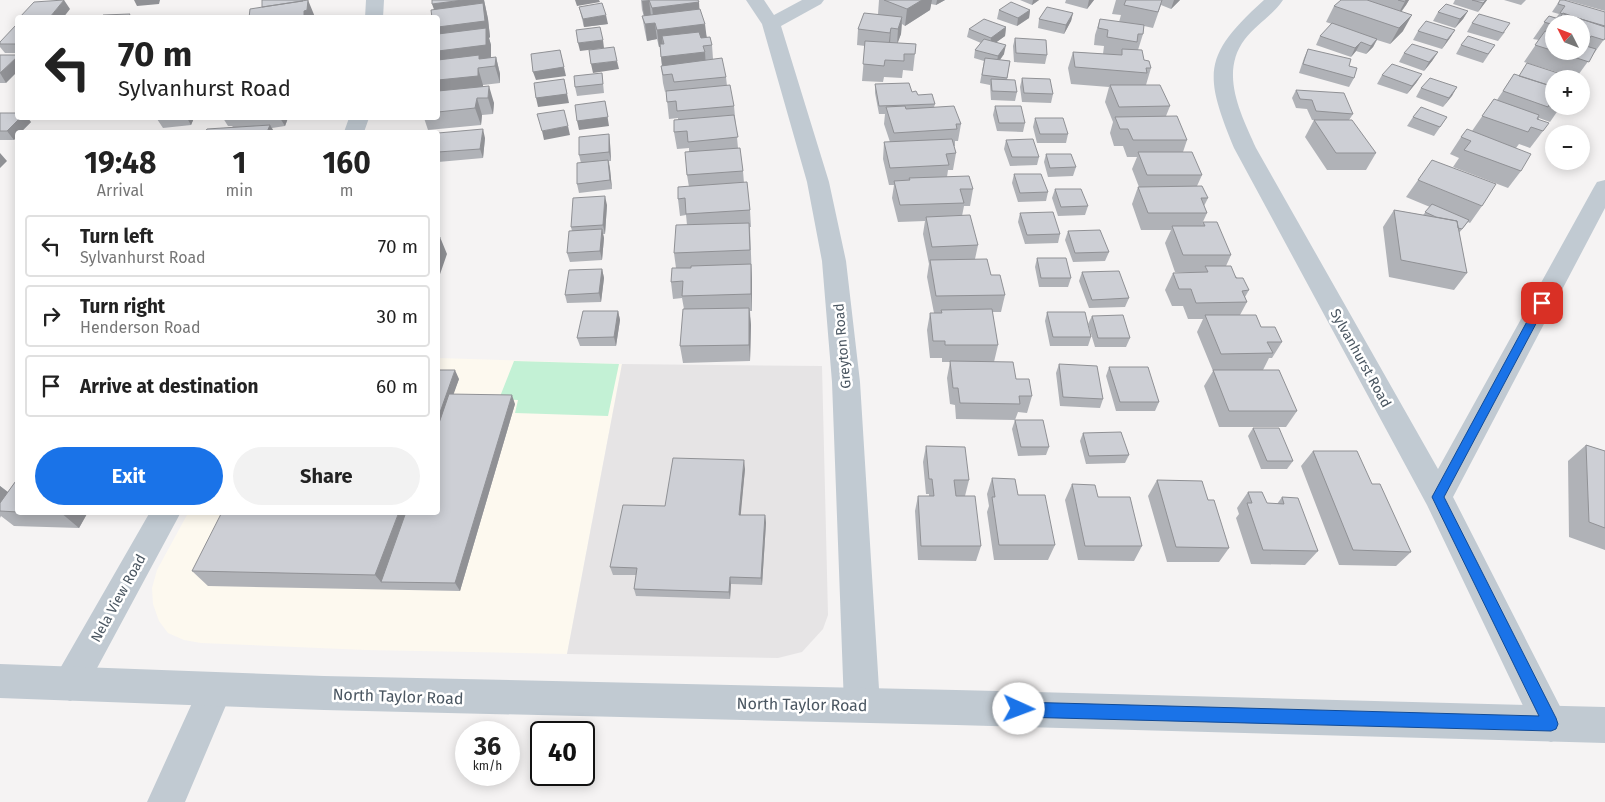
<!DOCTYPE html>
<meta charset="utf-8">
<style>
body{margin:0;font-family:"Fira Sans",sans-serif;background:#f2f2f2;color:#222;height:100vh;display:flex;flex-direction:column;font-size:19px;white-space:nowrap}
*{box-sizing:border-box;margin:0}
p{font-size:16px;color:#767676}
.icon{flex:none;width:28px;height:28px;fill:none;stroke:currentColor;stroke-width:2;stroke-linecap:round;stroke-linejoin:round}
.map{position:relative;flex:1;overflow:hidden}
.sheet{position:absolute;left:15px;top:130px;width:425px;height:385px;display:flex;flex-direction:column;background:#fff;border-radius:5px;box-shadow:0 2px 12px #0003}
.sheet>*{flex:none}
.top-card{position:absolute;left:15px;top:15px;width:425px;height:105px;border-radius:5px;box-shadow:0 2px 12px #0003;background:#fff;color:#222;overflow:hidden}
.needle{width:32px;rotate:312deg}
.buttons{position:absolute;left:1545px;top:15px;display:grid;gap:10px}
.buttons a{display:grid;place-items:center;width:45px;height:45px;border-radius:50%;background:#fff;box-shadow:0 2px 12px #0003;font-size:25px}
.speed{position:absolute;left:455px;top:721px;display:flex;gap:10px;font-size:25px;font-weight:700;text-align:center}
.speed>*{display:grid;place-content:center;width:65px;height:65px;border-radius:50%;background:#fff;box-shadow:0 2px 12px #0003;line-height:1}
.speed small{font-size:12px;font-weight:400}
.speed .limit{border:2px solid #111;border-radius:8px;background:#fff;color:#111}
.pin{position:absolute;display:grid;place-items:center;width:42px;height:42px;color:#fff;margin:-21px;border-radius:10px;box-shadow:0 2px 8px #0006}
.me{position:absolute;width:55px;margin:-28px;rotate:92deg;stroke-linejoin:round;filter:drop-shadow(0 0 4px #0008)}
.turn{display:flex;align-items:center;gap:18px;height:105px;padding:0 20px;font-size:22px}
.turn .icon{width:65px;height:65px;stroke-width:2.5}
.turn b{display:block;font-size:35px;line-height:42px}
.eta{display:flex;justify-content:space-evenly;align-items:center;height:85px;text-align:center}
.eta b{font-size:30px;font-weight:700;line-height:35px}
.action{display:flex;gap:10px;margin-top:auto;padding:10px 20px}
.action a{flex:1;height:58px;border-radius:30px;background:#1a73e8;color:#fff;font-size:20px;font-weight:700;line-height:58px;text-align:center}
.action a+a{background:#f2f2f2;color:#222}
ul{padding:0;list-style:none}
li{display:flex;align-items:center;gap:15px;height:62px;margin:0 10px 8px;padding:0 10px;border:2px solid #e0e0e0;border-radius:5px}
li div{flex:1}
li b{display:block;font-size:19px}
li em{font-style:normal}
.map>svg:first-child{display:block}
.commercial{fill:#fdf9ef}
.education{fill:#e6e4e5}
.green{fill:#c3f1d5}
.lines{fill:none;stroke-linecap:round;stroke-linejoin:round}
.minor{fill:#c1cad2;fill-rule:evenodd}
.tertiary{fill:#c1cad2;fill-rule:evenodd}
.wall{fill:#b0b2b7;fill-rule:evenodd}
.shaded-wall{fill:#909195}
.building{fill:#cdcfd5;stroke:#909195}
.route{fill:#1a73e8;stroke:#114b97}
.labels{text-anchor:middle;stroke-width:5;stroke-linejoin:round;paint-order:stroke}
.street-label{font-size:14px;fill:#4a5661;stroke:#fff}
.near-street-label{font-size:16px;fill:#4a5661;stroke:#fff}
</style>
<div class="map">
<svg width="1605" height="802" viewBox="0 0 1605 802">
<rect width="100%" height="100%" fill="#f5f3f3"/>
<!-- commercial -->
<path class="commercial" d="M438,358L622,364L567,654L366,650L201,643L184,640L168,633L159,621L153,604L152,588L157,570L188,513L438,512Z"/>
<!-- education -->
<path class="education" d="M622,364L822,366L828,615L823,629L802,652L778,658L567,654Z"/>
<!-- green -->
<path class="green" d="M514,361L619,364L608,416L515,413L518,400L499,399Z"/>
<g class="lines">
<!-- minor -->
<path class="minor" d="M366,0H384L383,18H365Z
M746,0H764L774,15L802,0H824L821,4L781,26L829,182L846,261L860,382L880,705L874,717L862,722L850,717L844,705L832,382L822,261L807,182L762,24Z
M1264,0H1283C1273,15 1256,25 1245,39C1219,73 1241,114 1256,148L1438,469L1594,187L1597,182L1605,180V208L1453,497L1569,724L1564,737L1551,742L1538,737L1427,505L1234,148C1204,74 1202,56 1264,0Z
M349,118H369L364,132H344Z
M150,512H181L82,696L70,701L58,696L53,684L58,672Z
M215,674L227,679L232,691L185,802H147L203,679Z"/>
<!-- tertiary -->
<path class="tertiary" d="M0,664L324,676L956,690L1605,707V743L956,725L324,710L0,698Z"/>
</g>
<!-- wall -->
<path class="wall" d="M432,0H484L488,19L490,37L489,38L491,45V57H496L500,74V83L483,85V87L494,103L493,114L482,115L481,125L428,130L424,118H438V91H439L438,87V18Z
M641,0H698L699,9L707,38L712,45L713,59L726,77L727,86L734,106L738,148L743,171L744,183L750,210L751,227H750L752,281V311H750L751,325L750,361L683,363L680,346L684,309L682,298L673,299L671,282L676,268L674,253L687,225L686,215L680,216L678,199L689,187L687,175L689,151V148L677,149L674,132L678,120V118L669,119L666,91L665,92L663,83L661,66H662L660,47H659L657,39L647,41L645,32L642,16H644L642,10Z
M879,0H945L936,5L931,4L930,10L905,26L902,24L901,34L897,43L916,44L913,71L903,70L902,78L884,77L883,82L862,81L865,46L857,45L858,29L878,14Z
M1020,0H1039L1032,5Z
M1066,0H1094L1087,9L1065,3Z
M1116,0H1180L1171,9L1161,5L1153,28L1144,26L1143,34L1138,50L1144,60L1151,68L1146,85L1170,106L1166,116L1187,140L1183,152L1202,175L1197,186L1208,198L1204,206L1207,213L1201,226L1203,222L1231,255L1226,266L1249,290L1245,297L1247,302L1240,315L1261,327L1282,342L1272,358H1269L1263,370L1297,411L1286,427H1219L1204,386L1213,371L1197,332L1203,319H1188L1183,306H1172L1165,290L1173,273L1202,272H1175L1165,243L1171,230H1141L1132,204L1138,187H1139L1132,169L1137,157H1127L1123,146H1114L1110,133L1113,122L1105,102L1109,87L1071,84L1068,68L1073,52L1103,54L1104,46L1094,45L1095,35L1100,19L1119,22L1121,15L1112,14Z
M1341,0H1409L1406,5L1402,11L1403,31L1390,44L1377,40L1373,47L1366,54L1356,51L1351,57L1316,45L1320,36L1332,24L1326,22L1334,6Z
M1455,0H1487L1478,12L1453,4Z
M1504,0H1526L1521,5Z
M1560,0L1605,12V38L1576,78L1524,62L1539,40L1533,39L1549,16L1556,18L1559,14L1552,12ZM1554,24H1581V51H1554Z
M1566,0H1605V11Z
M579,7L608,24L584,27Z
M999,10H1030L1029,18L1017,26L997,19Z
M1468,11L1463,19L1455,28L1433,21L1438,12Z
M1073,13L1071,21L1064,34L1038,28L1039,19Z
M1472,23L1505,32L1498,41L1467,32Z
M18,25V53H5L0,47V42Z
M1006,27L1005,36L996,42L1004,54L1000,60L1010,61L1007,80L1017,92L1015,101L991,100L990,85L980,83L984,61L974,58L975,50L981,43L967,37L969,29Z
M1455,30L1442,49L1413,40L1418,31Z
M1015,38L1047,55L1045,64L1014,62L1013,46Z
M1461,45H1495L1483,63L1456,54Z
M1308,49L1349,66L1354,78L1349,87L1299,73L1304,58Z
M1438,52L1432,61L1424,71L1399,62L1404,53Z
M0,55L6,83H0Z
M602,73L604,93L577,96L575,87Z
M1422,74L1416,83L1407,94L1377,84L1382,75Z
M1514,74L1519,76L1554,79V106H1561L1550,122L1539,118V119L1543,131L1530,148L1519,144L1516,148L1521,171L1508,188L1453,167L1459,158L1450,154L1461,137L1472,131L1494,99L1497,100Z
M1022,78L1053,94L1051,103L1022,102L1020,87Z
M875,84L912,92L935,104L934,107L961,124L958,141H955V146H954L956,153L953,170H948L947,177L973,189L970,206H964L962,216L978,245L975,259L991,275L1005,295L1001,312H992L998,345L994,362L1016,379L1032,396L1027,413L1018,412L1015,420L956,419L955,405L950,404L947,378L950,362H942V358H930L927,330L930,313H934L927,277L929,264L923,234L925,221L898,222L892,198L894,185H889L883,159L884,142H890L884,124L885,114H879L875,93Z
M1457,87L1443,107L1416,97L1421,88Z
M1296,90L1353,114L1349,120L1376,153L1366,170H1327L1305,137L1314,120H1315H1312L1307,109L1296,108L1292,98Z
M995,106L1025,123L1023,132L997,131L993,115Z
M0,113L31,122L21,132H18L14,140H0Z
M1413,117H1447L1434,136L1407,126Z
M158,118H194L191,125L163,128L157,119Z
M223,118H288L285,126L272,128L274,132H205L233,127L232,126H228Z
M1035,118L1068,134L1066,143H1037L1033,127Z
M438,133L485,138L483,158L438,162Z
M609,134L610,143L611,161H609L610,169L612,189L579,193L577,184L581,163L579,155Z
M1006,140L1039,157L1037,165L1010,166L1004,149Z
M1046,154L1076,167L1073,176L1048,177L1044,162Z
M1014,174L1048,192L1046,201L1018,202L1012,183Z
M1418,180L1482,206L1470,223L1468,222L1459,233L1467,273L1454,290L1389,277L1383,227L1394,210L1423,215L1430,207L1406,197Z
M1055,189L1088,206L1085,215L1058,216L1052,198Z
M607,205L605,234H603L604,238L602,260L570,262L567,253L572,231L571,227Z
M1020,213L1060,234L1058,243L1025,244L1018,222Z
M1068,231L1109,252L1105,261L1073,262L1065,240Z
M1037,258L1071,278L1068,287H1039L1035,267Z
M602,269L604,278L601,302L567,303L565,295Z
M1082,272L1129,298L1125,307L1089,308L1079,281Z
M618,311L620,320L616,346H580L577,338Z
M1047,312L1091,337L1088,346H1050L1045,321Z
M1092,316L1130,338L1126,347H1095L1088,324Z
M1059,364L1103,399L1100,408L1060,406L1056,373Z
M1109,367L1159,402L1155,411H1116L1106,376Z
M438,370L459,379L453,394L515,404L460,591L208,586L192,571L438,512Z
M1015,420L1049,447L1046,455L1018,456L1012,429Z
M1253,428L1293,461L1287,469H1261L1248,436Z
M1083,433L1129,455L1125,463L1086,464L1080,441Z
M1586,445L1605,451V550L1569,537L1568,461Z
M926,446L969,480L965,496L981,546L976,561L918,560L915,511L918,496H929V494H926L923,462Z
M1313,451L1372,484L1411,552L1396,566L1339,565L1301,466Z
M745,469L740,515H765L766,523L762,585L731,584L730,599L636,596L634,589L636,575H613L610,567L665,506Z
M18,478V512H88L79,528L14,526L1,516L0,518V486L8,492Z
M992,478L1018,495L1055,545L1048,560H994L987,512L989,506L987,494Z
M1157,480L1208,500L1229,548L1219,562H1167L1148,496Z
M1072,484L1098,497L1142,546L1134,561L1078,560L1065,500Z
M1248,492L1267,503L1277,504L1282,497L1318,551L1305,565L1251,564L1236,518L1239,514L1237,508Z"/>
<!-- shaded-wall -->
<path class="shaded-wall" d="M64,0L70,9L63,18L50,17Z
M134,0H160L159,4L137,6Z
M308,0L315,17V18H304V11Z
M463,0H484L488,19L490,37L489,38L491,45V62L438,68V27L437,18L432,4Z
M575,0H599L600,2L577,6Z
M649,0L651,16L644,17L642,1Z
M922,0H932L930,10L905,26L907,9Z
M937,0H945L936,5Z
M1033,0H1039L1032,5Z
M1089,0H1094L1087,9Z
M1174,0H1180L1171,9Z
M1406,0H1409L1406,5L1396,18Z
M1486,0H1487L1478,12L1483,3Z
M699,2L700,18L655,24L657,39L647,41L645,24L654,23L652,8Z
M1030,10L1029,18L1017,26L1018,18Z
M1468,11L1463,19L1455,28L1460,19Z
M1073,13L1071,21L1064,34L1066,25Z
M606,15L608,24L584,27L583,19Z
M1412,15L1403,31L1390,44L1399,28Z
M902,17L901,34L897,45L898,29Z
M705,24L707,40L662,36L663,46L659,47L657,30Z
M1006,27L1005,36L990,47L991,38Z
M891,28L890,44L888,49L890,33Z
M1455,30L1450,38L1442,49L1447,40Z
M1377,39L1373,47L1366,54L1371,46Z
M603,40L604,48L580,51L578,43Z
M1361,42L1356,51L1351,57L1355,48Z
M1006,45L1004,54L996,65L998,56Z
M560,50L566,76L536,80L533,72Z
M705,52L706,69L663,73L661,57Z
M1438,52L1432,61L1424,71L1429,62Z
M18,56V71L6,83L0,73Z
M496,57L500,74V83L495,66Z
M617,61L619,69L593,73L591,64Z
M478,68L483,85V92L441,97L438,87V80Z
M1422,74L1416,83L1407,94L1412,86Z
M564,79L569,103L538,107L536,98Z
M489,86L494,103L493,114L488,98Z
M1457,87L1452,96L1443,107L1449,98Z
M477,98L482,115L481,125L475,108Z
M605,101L609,126L579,130L577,121Z
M20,118H28L31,122L21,132H18V136L14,140L7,131Z
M187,118H194L191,125Z
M280,118H288L285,126Z
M270,125L274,132H267Z
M568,126L570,135L544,140L542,131Z
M483,129L485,138L483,158L480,149Z
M609,134L610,143L611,161L609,152Z
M0,153L7,161L0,168Z
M608,160L610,169L612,189L610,180Z
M605,196L607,205L605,234L603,225Z
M602,229L604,238L602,260L600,251Z
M440,237L447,254L438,280V244Z
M751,264L752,281V311L751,294Z
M602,269L604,278L601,302L599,293Z
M749,308L751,325L750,361L749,345Z
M618,311L620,320L616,346L614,337Z
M455,370L459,379L438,438V418Z
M512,395L515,404L460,591L455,583Z
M744,460L745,469L740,523L739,515Z
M0,486L14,497L0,511Z
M60,512H88L79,528Z
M399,512H414L381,582L375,575Z
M765,515L766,523L762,585L761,578Z
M730,577L731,584L730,599L729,592Z"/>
<!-- building -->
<path class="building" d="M64,0L50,17L19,18L34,2Z
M262,0H303V1L262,7Z
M308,0L307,10L304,11V18H249L250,9Z
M432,0H463L432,4Z
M649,0H698L699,2L652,8Z
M884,0H922L907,9Z
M1126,0H1162L1158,12L1124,5Z
M1341,0H1367L1412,15L1399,28L1334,6Z
M1398,0H1406L1405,2Z
M1472,0H1486L1483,3Z
M1560,0H1564L1605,12V26L1560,13L1565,6L1558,4Z
M1011,2L1030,10L1018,18L999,10Z
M483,3L485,21L438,27V18H432L431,10Z
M602,3L606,15L583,19L579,7Z
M1446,4L1468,11L1460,19L1438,12Z
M1047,7L1073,13L1066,25L1039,19Z
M700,9L705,24L657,30L655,23L645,24L642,16Z
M864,13L902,17L898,29L891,28L890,33L858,29Z
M1563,13L1605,27V38L1604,40L1591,36L1590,38L1581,35V24H1554V25L1544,22L1549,16L1559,19Z
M130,14L128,18H101L103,15Z
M1479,14L1510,23L1503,33L1472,23Z
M984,19L1006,27L991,38L969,29Z
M1100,19L1144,25L1143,34H1138L1137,42L1107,37L1108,30L1098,28Z
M1426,21L1455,30L1447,40L1418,31Z
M1332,23L1377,39L1371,46L1361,42L1355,48L1320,36Z
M16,25H18V44H0V42Z
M600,27L603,40L578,43L576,30Z
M486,28V45L438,51V34Z
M1545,31L1554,34V51L1535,45Z
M699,32L701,38L710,37L712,45L703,46L705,52L661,57L660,44H664L662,36Z
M1468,36L1495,45L1488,54L1461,45Z
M1015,38L1046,40L1047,55L1016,53Z
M984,39L1006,45L998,56L975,50Z
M865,41L916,44L915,54H904V61L885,60L884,66L863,64Z
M1581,43L1587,44L1586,46L1596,49L1589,62L1555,51H1581Z
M1412,44L1438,52L1429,62L1404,53Z
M614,47L617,61L591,64L589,50Z
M1122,49L1142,50L1144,60L1149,61L1151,68H1146L1147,73L1075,67L1073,52L1122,55Z
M1308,49L1351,59L1349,66L1357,68L1354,78L1303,64Z
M560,50L564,67L533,72L531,54Z
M0,55H18V56L0,73Z
M479,55V59L496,57L495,66L478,68V76L438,80V60Z
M722,58L726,77L674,82L672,74L663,75L661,66Z
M985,58L1010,61L1007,78L982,75Z
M1527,63L1567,76L1565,79H1554V87L1519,76Z
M1392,64L1422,74L1412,86L1382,75Z
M602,73L603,84L575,87L574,76Z
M1514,74L1554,87V102L1551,101L1548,107L1503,91Z
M1022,78L1050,79L1053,94L1024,93Z
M1430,78L1457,87L1449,98L1421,88Z
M564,79L567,94L536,98L534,83Z
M991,79L1015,80L1017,92L992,91Z
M909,83L912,92L916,91L918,95L932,94L935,104L879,106L875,84Z
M730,85L734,106L677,111L676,101L667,102L666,91Z
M1110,85H1160L1170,106L1119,107Z
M489,86L488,98H477L475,108L438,112V91Z
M1296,90L1344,93L1353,114L1316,111L1312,100L1300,99Z
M1494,99L1539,115L1537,119L1549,123L1543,131L1531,127L1528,132L1482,116Z
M605,101L608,117L577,121L575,105Z
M905,106L906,109L954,106L961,124H956L957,129L894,133L886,107Z
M995,106H1021L1025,123H999Z
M1421,107L1447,117L1440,127L1413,117Z
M564,110L568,126L542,131L537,114Z
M0,113H18V118H20L7,131H0Z
M734,115L738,137L688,142L687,131L674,132V120Z
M1177,116L1187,140H1133L1128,129H1120L1115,117Z
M158,118H171L157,119Z
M1035,118H1063L1068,134H1040Z
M1314,120H1352L1376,153H1336Z
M270,125L267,132H205L207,129Z
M483,129L480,149L438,152V133Z
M1467,129L1531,154L1521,171L1464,150L1471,141L1461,137Z
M609,134V152L579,155V137Z
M952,139L956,153L946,154L949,165L890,168L884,142Z
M1033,139L1039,157H1012L1006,140Z
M740,148L743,171L687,175L685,152Z
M1138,152H1192L1202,175H1147Z
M1046,154H1071L1076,167L1050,168Z
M608,160L610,180L577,184V163Z
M1432,160L1496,184L1482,206L1418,180Z
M1014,174H1041L1048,192L1020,193Z
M969,176L973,189H960L964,203L900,205L894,181L910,180L909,178Z
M747,182L750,210L686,214L685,198L678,199V187Z
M1202,186L1208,198H1201L1207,213H1148L1138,187Z
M1055,189H1081L1088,206L1061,207Z
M605,196L603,225L571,227L573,198Z
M1432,204L1469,220L1462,229L1458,228L1457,221L1436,217L1425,212Z
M1394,210L1457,221L1467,273L1401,260Z
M1053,212L1060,234L1027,235L1020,213Z
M970,215L978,245L932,247L926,217Z
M1203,222H1217L1231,255H1183L1172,226H1205Z
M749,223L750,250L674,253L676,225Z
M602,229L600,251L567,253L569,231Z
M1100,230L1109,252L1075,253L1068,231Z
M438,237H440L438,244Z
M1037,258H1066L1071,278H1041Z
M987,259L991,275H1000L1005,295L936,296L930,260Z
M751,264V294L682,296L683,281L671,282L672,268H691V266Z
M1205,266H1231L1236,278H1243L1249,290L1242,291L1247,302L1196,303L1191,289H1179L1173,273L1208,272Z
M602,269L599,293L565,295L569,270Z
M1119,271L1129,298L1092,300L1082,272Z
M749,308V345L680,346L683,309Z
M992,309L998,345H945V341H933L930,313H942L941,310Z
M583,311H618L614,337L577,338Z
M1047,312H1085L1091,337H1053Z
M1123,315L1130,338H1098L1092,316Z
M1205,315H1256L1261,327H1275L1282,342H1267L1273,353L1221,354Z
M950,361L1013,362L1016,379H1029L1032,396H1019L1020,404L960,403L958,388H953Z
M1059,364L1097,366L1103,399L1063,397Z
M1109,367H1148L1159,402H1120Z
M438,370H455L438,418Z
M1213,370H1279L1297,411H1229Z
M449,394L512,395L455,583L381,582L406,512H438V426Z
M1015,420H1043L1049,447H1021Z
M1253,428H1279L1293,461H1267Z
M1121,432L1129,455L1089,456L1083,433Z
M1586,445L1605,451V528L1589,522Z
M926,446L965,447L969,480H954L956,496H975L981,546H921L918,496H934L932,479H929Z
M1313,451H1357L1372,484H1380L1411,552L1353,550Z
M673,458L744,460L739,515H765L761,578L730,577L729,592L634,589L637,568L610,567L623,505L665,506Z
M18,478V512L0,511V503Z
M992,478L1015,479L1018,495H1045L1055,545H999L992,497H995Z
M1157,480L1202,481L1208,500H1214L1229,548L1176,547Z
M1072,484L1095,485L1098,497H1130L1142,546H1085Z
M1248,492H1262L1267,503L1284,504L1282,497L1298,498L1318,551L1263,550L1247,503H1252Z
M222,512H399L375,575L192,571Z"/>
<!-- route -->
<path class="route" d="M1542,299L1547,303L1444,497L1556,718L1558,724L1556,729L1551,731L1019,717L1014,714L1012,709L1014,704L1019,702L1539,716L1432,497L1537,303Z"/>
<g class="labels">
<!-- street labels -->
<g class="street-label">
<text transform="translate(842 346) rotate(-95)" y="5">Greyton Road</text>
<text transform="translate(1361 358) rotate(61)" y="5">Sylvanhurst Road</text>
<text transform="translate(118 598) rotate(-61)" y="5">Nela View Road</text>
</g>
<!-- near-street labels -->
<g class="near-street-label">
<text transform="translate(398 696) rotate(2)" y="6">North Taylor Road</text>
<text transform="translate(802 704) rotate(1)" y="6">North Taylor Road</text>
</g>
</g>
</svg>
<div class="buttons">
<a><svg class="needle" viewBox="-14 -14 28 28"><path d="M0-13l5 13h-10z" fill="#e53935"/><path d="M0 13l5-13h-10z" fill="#767676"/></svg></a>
<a>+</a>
<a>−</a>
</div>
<div class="speed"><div>36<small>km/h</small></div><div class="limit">40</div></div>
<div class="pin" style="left:1542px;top:303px;background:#d93025"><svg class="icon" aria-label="arrive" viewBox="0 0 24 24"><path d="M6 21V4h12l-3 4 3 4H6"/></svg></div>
<svg class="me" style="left:1019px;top:709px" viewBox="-20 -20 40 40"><circle r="19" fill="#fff"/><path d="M0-13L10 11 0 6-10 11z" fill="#1a73e8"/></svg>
<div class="top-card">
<div class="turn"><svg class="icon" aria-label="left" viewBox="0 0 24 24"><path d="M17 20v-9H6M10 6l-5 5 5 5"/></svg><div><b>70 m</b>Sylvanhurst Road</div></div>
</div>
<section class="sheet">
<div class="eta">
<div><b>19:48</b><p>Arrival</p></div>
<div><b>1</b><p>min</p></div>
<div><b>160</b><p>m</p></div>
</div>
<ul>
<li><svg class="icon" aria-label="left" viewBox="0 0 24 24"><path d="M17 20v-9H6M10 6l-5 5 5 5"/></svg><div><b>Turn left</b><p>Sylvanhurst Road</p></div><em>70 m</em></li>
<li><svg class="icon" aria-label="right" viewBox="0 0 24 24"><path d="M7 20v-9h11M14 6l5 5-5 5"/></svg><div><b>Turn right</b><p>Henderson Road</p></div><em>30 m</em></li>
<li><svg class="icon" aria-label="arrive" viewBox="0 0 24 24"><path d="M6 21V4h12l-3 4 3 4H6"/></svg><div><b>Arrive at destination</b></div><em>60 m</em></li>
</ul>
<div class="action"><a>Exit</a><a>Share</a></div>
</section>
</div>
